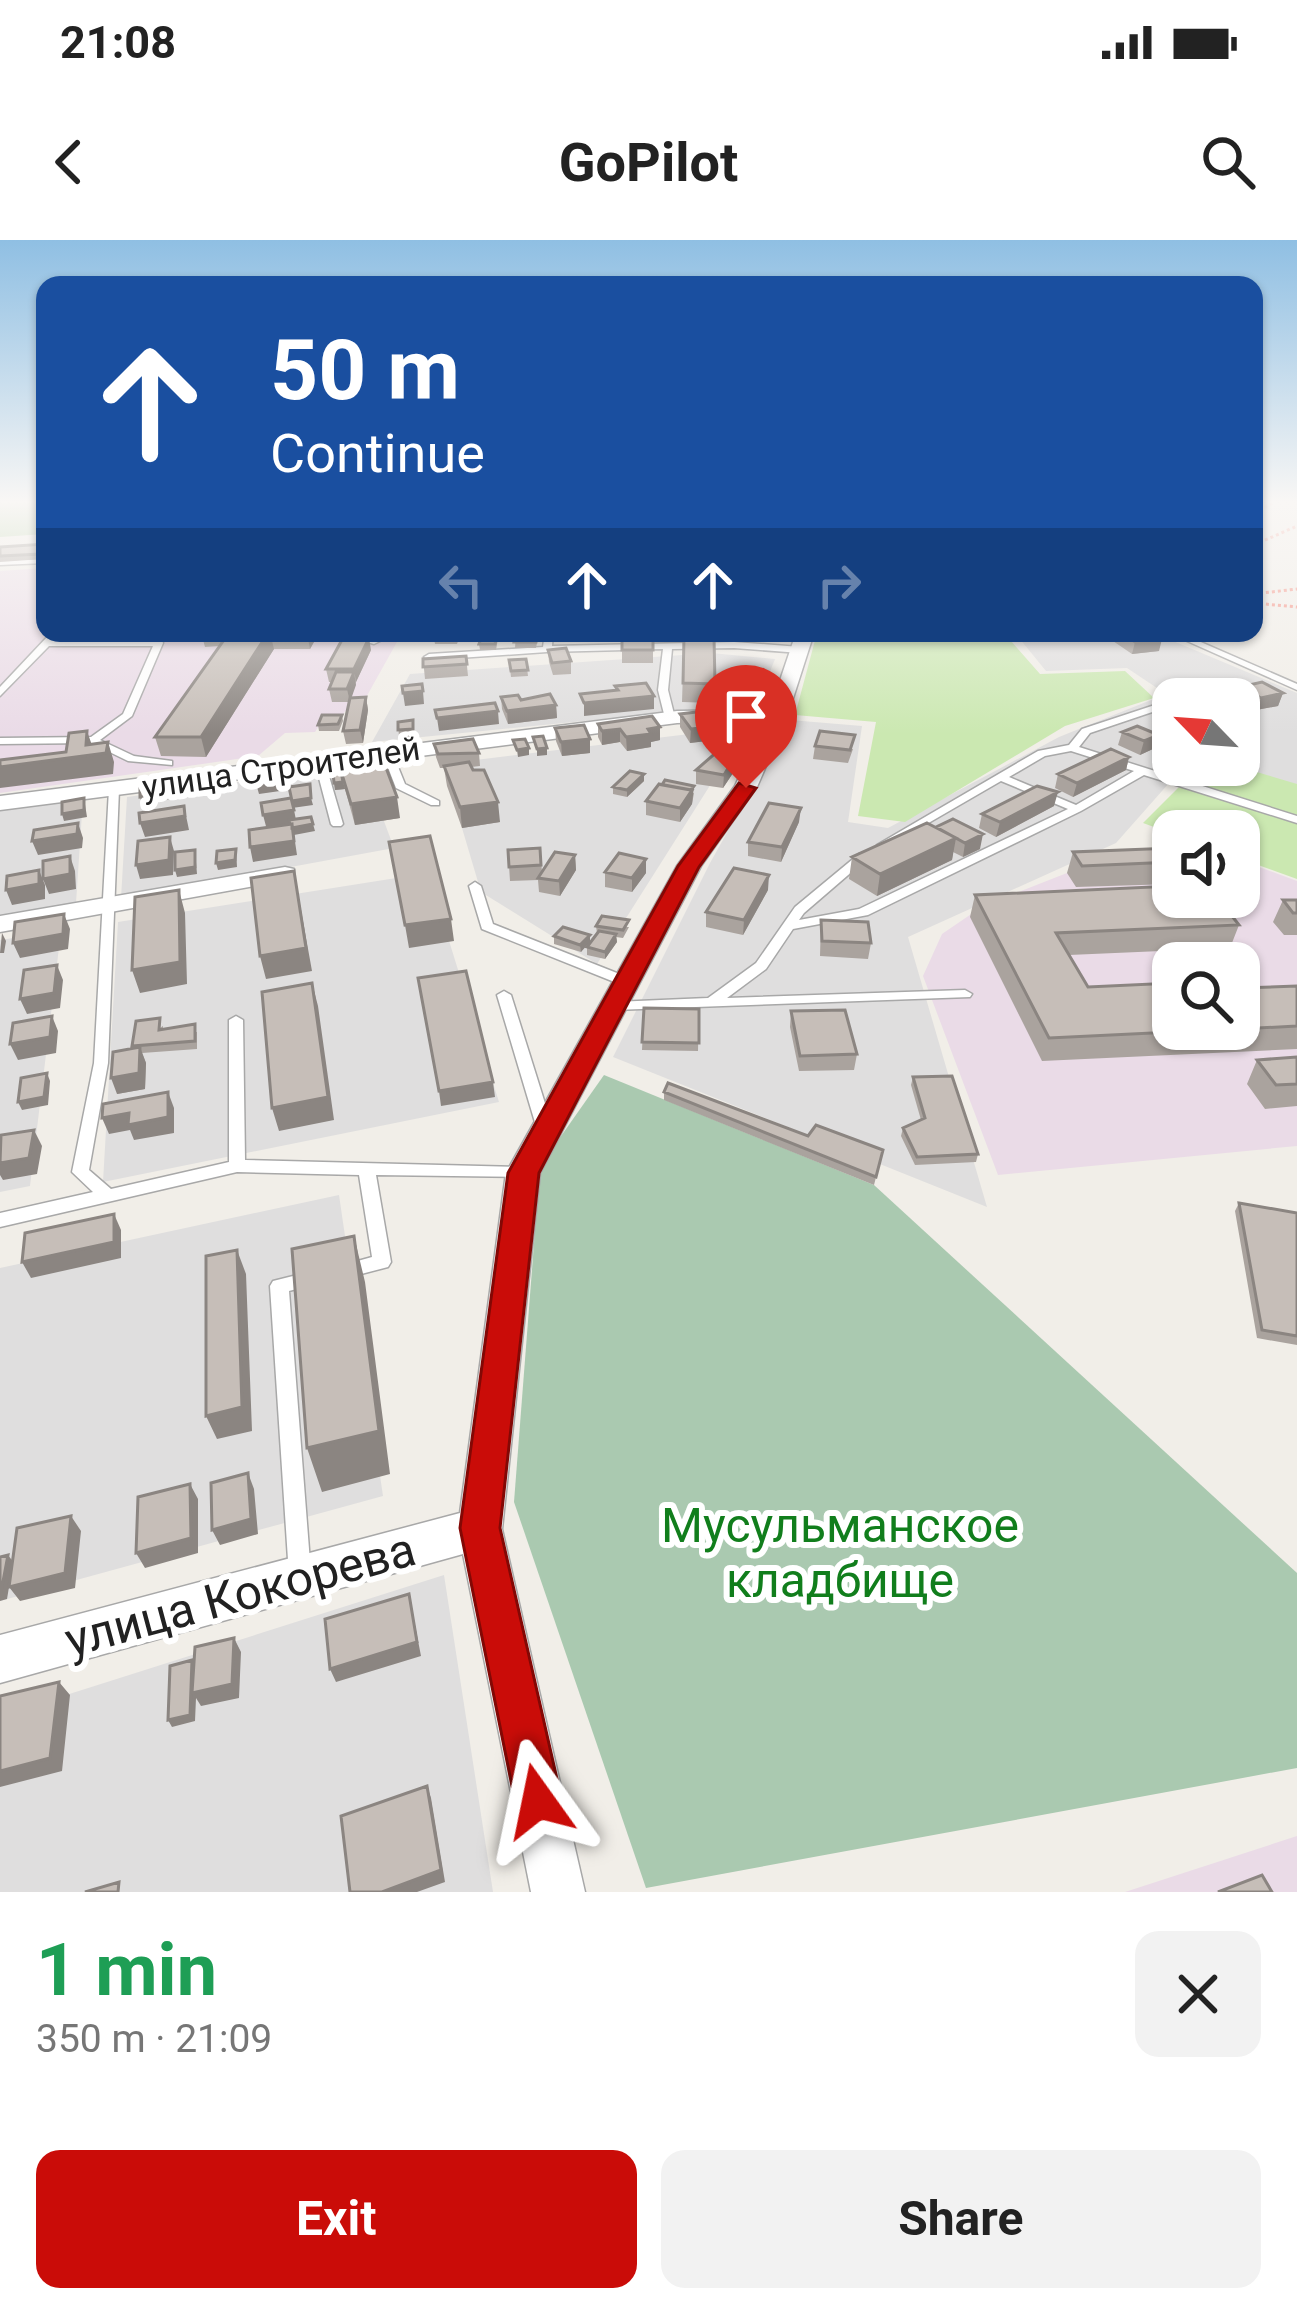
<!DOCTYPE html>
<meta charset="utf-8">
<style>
body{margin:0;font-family:Roboto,sans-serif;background:#f2f2f2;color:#222;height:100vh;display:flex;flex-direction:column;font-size:45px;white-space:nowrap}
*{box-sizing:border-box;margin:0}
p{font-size:39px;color:#767676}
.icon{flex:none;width:66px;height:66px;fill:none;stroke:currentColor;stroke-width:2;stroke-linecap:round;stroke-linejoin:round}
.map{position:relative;height:1652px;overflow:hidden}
.details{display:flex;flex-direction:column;background:#fff;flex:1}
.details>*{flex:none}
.guide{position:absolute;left:36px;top:36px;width:1227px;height:366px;border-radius:24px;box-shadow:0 3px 9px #0004;background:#1a4fa0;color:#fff;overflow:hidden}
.needle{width:78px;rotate:295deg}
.buttons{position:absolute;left:1152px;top:438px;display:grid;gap:24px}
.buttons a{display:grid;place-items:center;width:108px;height:108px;border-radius:24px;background:#fff;box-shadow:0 3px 9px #0004;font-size:60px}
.pin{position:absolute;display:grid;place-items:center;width:102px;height:102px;color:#fff;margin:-123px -51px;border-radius:50% 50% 50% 0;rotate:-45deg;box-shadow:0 0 12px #0007}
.pin .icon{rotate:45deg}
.me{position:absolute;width:132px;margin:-66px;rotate:348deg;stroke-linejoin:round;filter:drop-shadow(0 0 9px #0008)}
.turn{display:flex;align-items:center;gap:42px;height:252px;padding:0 36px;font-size:54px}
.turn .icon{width:156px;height:156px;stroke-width:2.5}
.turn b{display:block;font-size:84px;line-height:102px}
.lanes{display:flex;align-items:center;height:114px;padding:0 36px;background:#0003;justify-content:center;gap:60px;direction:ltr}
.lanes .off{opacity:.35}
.round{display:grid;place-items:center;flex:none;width:126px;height:126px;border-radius:24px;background:#f2f2f2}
.head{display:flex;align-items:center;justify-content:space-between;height:204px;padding:0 36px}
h1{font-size:72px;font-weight:700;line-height:90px;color:#1e9e55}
.action{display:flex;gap:24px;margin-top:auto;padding:24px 36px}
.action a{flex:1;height:138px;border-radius:24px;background:#ca0c08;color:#fff;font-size:48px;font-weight:700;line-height:138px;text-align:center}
.action a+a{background:#f2f2f2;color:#222}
.status{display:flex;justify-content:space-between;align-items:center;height:84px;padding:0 60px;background:#fff;direction:ltr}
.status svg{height:33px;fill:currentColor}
header{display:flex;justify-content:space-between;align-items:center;height:156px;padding:0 36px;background:#fff;font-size:54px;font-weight:700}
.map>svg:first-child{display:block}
.residential{fill:#dfdede}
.industrial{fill:#eadbe7;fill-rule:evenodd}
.grass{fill:#cbe8b1}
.forest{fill:#acce9f}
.cemetery{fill:#aac9b0}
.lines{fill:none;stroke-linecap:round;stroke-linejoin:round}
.service-casing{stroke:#a8a8a8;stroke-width:3}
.minor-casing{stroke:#a8a8a8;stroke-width:3}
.path{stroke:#f48576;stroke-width:3;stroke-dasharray:3 3;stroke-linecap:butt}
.service{fill:#fff;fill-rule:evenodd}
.minor{fill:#fff;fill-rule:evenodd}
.wall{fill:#aaa39e}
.shaded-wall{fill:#8b8581}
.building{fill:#c6beb8;stroke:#8b8581;stroke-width:3}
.route{fill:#ca0c08;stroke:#830805;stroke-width:3}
.labels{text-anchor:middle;stroke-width:12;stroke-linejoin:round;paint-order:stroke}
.far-street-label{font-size:33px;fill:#212121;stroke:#fff}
.near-park-label{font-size:48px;fill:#117e1c;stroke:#fff}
.near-street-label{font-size:48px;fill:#212121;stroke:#fff}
</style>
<div class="status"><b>21:08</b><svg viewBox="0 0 49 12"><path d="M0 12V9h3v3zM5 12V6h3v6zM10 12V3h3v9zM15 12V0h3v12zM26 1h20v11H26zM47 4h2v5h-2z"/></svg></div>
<header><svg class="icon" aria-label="back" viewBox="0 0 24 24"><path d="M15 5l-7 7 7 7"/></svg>GoPilot<svg class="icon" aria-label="search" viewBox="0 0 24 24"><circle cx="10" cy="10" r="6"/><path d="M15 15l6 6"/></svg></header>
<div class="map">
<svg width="1297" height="1652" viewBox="0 0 1297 1652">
<rect width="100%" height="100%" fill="#f1eee8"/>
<!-- residential -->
<path class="residential" d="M1015,393H1154L1297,453V556L1204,525H1239V459H1173V525H1185L1116,603L908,697L987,967L613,817L710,623L790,480L862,486L848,582L888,588L1059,497L1166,454L1127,428L1046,431Z
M711,413L775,419L753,474L675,472L372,502L410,434Z
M747,487L597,724L481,652L443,524Z
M363,525L394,608L121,658L127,557Z
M83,558L76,663L0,675V569Z
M428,633L499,862L103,942L118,682Z
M61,691L30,946L0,952V700Z
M339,955L383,1256L0,1361V1028Z
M444,1335L493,1652H0V1476Z"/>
<!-- industrial -->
<path class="industrial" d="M45,328V393H402L364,461L365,468L345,471L341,479L323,480L315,492L285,493L258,516L0,553V331Z
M1259,627L1297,641V906L998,935L923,736L942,694L983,666L1067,633L1173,630V657H1239V628ZM1173,723H1239V789H1173Z
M1297,1596V1652H1125Z"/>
<!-- grass -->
<path class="grass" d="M817,393H1004L1040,434L1125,431L1154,458L1065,486L905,582L858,576L876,482L795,475Z
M1201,525H1233L1297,544V639L1239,618V591L1173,594L1143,583Z"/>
<!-- forest -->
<path class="forest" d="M0,263H45V294L0,297Z"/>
<!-- cemetery -->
<path class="cemetery" d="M604,835L874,945L1297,1333V1528L646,1648L514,1262L540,926Z"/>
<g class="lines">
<!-- service casing -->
<g class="service-casing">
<path id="service" d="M43,319L45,323L0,325V321Z
M385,393H396L374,404L367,402Z
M545,393H553L552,406L734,402L800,407L804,410L800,413L734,408L672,409L668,450L675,478L670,481L665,478L658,450L663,409L547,412L429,420L424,417L429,414L543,407Z
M1169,393H1180L1297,444V450Z
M48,396H54V400L162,401L163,403L132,476L100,500L134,516L172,521V525L128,521L91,503L0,504V498L91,497L123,474L153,406H49L0,456V447Z
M1259,444L1264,447L1262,449L1203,459H1180L1185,456Z
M1173,459V465L1090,493L1079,507L1297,576V583L1144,535L1081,571L868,675L793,689L766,729L727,758L965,750L972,754L970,757L614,770L607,766L614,762L708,758L756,723L795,667L859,614L863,613L869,617L804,673L799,680L859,669L1068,569L1001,541L887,607H879L877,605L1038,511L1069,505L1082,489ZM1071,511L1134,531L1076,565L1009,537L1045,516Z
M387,509L392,512L405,544L439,561V565H431L396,548L382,512Z
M319,516L324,519L343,584L341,586H333L331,584L314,519Z
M114,546L119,549L108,823L89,930L111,949L229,922V780L236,776L243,780L245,920L523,927L529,929L531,933L529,937L376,935L391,1022L388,1027L342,1039L336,1037L333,1032L336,1027L372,1017L359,935L237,932L0,987V973L93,952L72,932L94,823L109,549Z
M475,642L481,646L493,684L632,739L634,742L632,745H622L482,689L469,646Z
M504,751L511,755L553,889L551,893H539L537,889L497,755Z
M313,1031L319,1033L322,1038L319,1043L289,1051L311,1335L308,1343L300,1346L292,1343L289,1335L270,1046L273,1041Z"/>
</g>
<!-- minor casing -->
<g class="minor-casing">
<path id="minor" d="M796,393H814L787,477L757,547L701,626L540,933L502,1289L585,1652H531L463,1314L0,1443V1395L460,1273L506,933L677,626L735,546L765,481L677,483L0,570V556L677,471L770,470Z
M285,627L294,629V639L0,692V676Z"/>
</g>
<!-- path -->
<path class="path" d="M1254,273L1273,263
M1254,305L1297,286
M1254,354L1297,349
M1254,363L1297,367"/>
<!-- service -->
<use href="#service" class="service"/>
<!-- minor -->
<use href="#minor" class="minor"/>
</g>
<!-- wall -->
<path class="wall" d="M45,304L43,319L0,322V307Z
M167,393H319L310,409H274L206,517L161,516L155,497L220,406L205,407L202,396H168Z
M433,393H461L457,404H435Z
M483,393H499L496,410H480L479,404Z
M516,393H539L536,408H515Z
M556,393H574L573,401H556Z
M606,393H709L715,444L714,463L682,462L684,399H653V423H622V398H606Z
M1115,393H1153L1159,411L1132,414L1113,401Z
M371,410L356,442L351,458L366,457L368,470L363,503L346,504L343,491L349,462H332L329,449L332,442H329L326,429Z
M548,410L571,421V434L553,435L549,422Z
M466,416L468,436L425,439L423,419Z
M526,419L528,436L511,437L509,420Z
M1240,447L1283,453L1278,466L1256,470L1236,459Z
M501,457L556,465L557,478L508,484L502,469Z
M680,474L740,484L739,497L690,503L680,487Z
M342,475L343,481L339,491H319L318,485Z
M413,480L414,496L399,497L398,482Z
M598,484L660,487V500L651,502V507L627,511L620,502L602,505L598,497Z
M555,488L590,513L562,516L556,501Z
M1122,492L1159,495L1155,508L1140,515L1118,505Z
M434,504L479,513L480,526L471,527L500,582L462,588L447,546L444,528H440L436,517Z
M815,506L853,509L848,523L813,519Z
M1129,517L1126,530L1073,557L1055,548L1058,534Z
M737,527L723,548L696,544V530Z
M333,532L400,578L355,585L345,549L335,550Z
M644,534V541L627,557L613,554V547Z
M694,553L692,564L680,582L646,575V561Z
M1054,566L996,597L979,588L982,574Z
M799,582L781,622L748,616V602Z
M927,583L980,609L963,617L953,612L952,620L877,656L849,639L852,617Z
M540,608L542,632L575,615L576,630L560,656L539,652L538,640L510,641L508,610Z
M1173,608V644L1076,647L1067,633L1073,612Z
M646,619V633L632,652L605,647V632Z
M768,650L743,695L706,687V672Z
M975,655L1239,685L1230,708L1069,715L1088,747L1241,748L1297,746V809L1042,821L970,677Z
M1283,660H1297V695H1284L1273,682Z
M821,680L871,703L868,719L820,716Z
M596,686L629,687L623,698L616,697L617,702L605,719L587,715V707L597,693Z
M590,695L581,712L554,704V696Z
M644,768L699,769L698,811L642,810Z
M791,771L857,814L854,830L799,831L790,787Z
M163,786V790L197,792V809L142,813L146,823L145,849L117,854L134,808L132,806Z
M1297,817V866L1265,869L1247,844L1257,820Z
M913,837L978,914L976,922L915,925L901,896L903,888L921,880L911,845Z
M664,852L808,896L883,910L874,945L664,860Z
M1239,963L1297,973V1105L1257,1098L1235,971Z"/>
<!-- shaded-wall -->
<path class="shaded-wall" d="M268,393H270L274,409L206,517L201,497Z
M307,393H319L310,409Z
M369,398L371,410L356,442L354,429Z
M1162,399L1159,411L1132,414L1135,402Z
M354,432L356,445L350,462L347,449Z
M423,451L424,464L405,466L403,453Z
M1283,453L1278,466L1256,470L1261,458Z
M654,456V469L584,476V463Z
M366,457L368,470L363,503L360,490Z
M556,465L557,478L508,484L507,471Z
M498,471L499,484L439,491L437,478Z
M740,484L739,497L690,503L691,489Z
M660,487V500L651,502V507L627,511L626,497L648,489Z
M620,489V502L602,505V491Z
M87,491L94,511L108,502L114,522L113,534L0,548V527L89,516L86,505Z
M1159,495L1155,508L1140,515L1144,501Z
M590,499V513L562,516L561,502Z
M529,508V515L518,517L517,510Z
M547,508V515L537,516V509Z
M737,513V527L723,548L724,535Z
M1129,517L1126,530L1073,557L1077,543Z
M282,522L287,550L259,554L255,540Z
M644,534V541L627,557V550Z
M173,542L176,558L142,564L140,557Z
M343,542L345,549L335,550L334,543Z
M211,545L213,552L192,555L190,548Z
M694,546L692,564L680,582V568Z
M1058,552L1054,566L996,597L1000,582Z
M397,557L400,578L355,585L351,564Z
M84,558L87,577L64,581L62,574Z
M311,558L313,565L292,568L290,561Z
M498,562L500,582L462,588L460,567Z
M184,566L189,590L145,597L140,583Z
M801,568L799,582L781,622L782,607Z
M294,570L297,585L313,584L315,591L294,595L297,615L253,622L250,607L267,590L263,575Z
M78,583L83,598L82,608L38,615L32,601Z
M983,594L980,609L963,617L965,603Z
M170,597L174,611L173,635L140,639L136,625Z
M956,598L952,620L877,656L880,634Z
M236,609L237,627L218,630L216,623Z
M195,610L197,634L177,637L175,630Z
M575,615L576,630L560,656L559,641Z
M70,616L75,631L76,649L49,654L43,639Z
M646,619V633L632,652V638Z
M39,630L45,645V659L12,665L6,650Z
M294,631L312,731L266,739L260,716Z
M769,635L768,650L743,695L744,680Z
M179,650L185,673L187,744L140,753L132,730Z
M64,674L70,689L68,709L20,718L13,703Z
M451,679L454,701L409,708L405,685Z
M2,693L6,701L4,713H0Z
M616,694L617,702L605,719V712Z
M590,695V702L581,712L580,705Z
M57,725L63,740L60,768L27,774L20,759Z
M312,743L318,766L334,880L279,891L272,868Z
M52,776L58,791L56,813L18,820L10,804Z
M140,807L146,823L145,849L117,854L111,838Z
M47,833L50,841L48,865L22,870L18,862Z
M493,842L495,857L441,866L439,851Z
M168,852L174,868V893L134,900L130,890L109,894L102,878Z
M34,890L42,906L37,934L3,940L0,935V923Z
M114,974L121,990V1018L31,1038L22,1022Z
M354,996L365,1042L390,1234L322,1252L307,1208Z
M237,1010L246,1034L252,1191L217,1199L206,1176Z
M248,1233L254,1249L258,1294L220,1305L212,1290Z
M190,1244L198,1259V1313L145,1328L136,1313Z
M71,1276L81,1291L75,1348L20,1361L9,1347L7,1359L0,1361V1352L8,1315L14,1323Z
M409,1354L421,1416L336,1442L330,1429Z
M234,1398L241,1412L239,1458L201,1466L196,1458L195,1481L172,1487L168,1480L192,1420L196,1427Z
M59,1442L70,1455L62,1531L0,1547V1531Z
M427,1546L431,1558L445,1642L417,1652H382Z"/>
<!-- building -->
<path class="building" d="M45,304V310L41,314L0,316V307Z
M229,393H268L201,497H155Z
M483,393H498L495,404H479Z
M516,393H537L536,402H514Z
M1122,393H1153L1162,399L1135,402Z
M684,396L714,397L715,444L683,443Z
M343,398H369L354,429H326Z
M622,398H653V410H622Z
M566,408L571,421L552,423L548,410Z
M466,416L467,424L423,427V419Z
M526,419L528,430L511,431L509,420Z
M336,432H354L347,449H329Z
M1262,442L1283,453L1261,458L1240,447Z
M646,443L654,456L584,463L580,454L618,450L615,446Z
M422,444L423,451L403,453L402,446Z
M550,454L556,465L507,471L501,457L518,455L521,460Z
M366,457L360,490L343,491L350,458Z
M495,463L498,471L437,478L435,470Z
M729,468L740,484L691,489L680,474Z
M322,475H342L338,484L318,485Z
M652,476L660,487L648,489L651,494L626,497L620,489L602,491L598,484Z
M413,480V489L398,490V482Z
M584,485L590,499L561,502L555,488Z
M1137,486L1159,495L1144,501L1122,492Z
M87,491L86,505L108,502L106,513L0,527V520L66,512L69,493Z
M820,491L855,495L850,510L815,506Z
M543,496L547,508L537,509L533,497Z
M473,499L479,513L438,514L434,504Z
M525,499L529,508L517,510L513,500Z
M1111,509L1129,517L1077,543L1058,534Z
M719,510L737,513L724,535L696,530Z
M282,522L284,536L255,540L254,525Z
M469,522L473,530H484L498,562L460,567L444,526Z
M385,525L397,557L351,564L341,531Z
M355,529L341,531L343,542L334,543L333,532Z
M630,531L644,534L627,550L613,547Z
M210,537L211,545L190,548L189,540Z
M665,540L694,546L691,550L662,545Z
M173,542L174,552L140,557V547Z
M310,544L311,558L292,561L289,547Z
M659,544L692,550L680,568L646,561Z
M1037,546L1058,552L1000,582L982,574Z
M84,558V570L62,574V562Z
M291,558L294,570L263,575L261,563Z
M769,563L801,568L782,607L748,602Z
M184,566L185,576L140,583L139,573Z
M311,577L313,584L292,588V584H290L289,580Z
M953,579L983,594L965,603L936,587Z
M78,583L77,594L32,601L34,590Z
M927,583L956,598L880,634L852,617Z
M292,584L294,601L250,607L249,590Z
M430,596L451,679L405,685L389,602Z
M170,597L169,620L136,625L138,601Z
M540,608L541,625L509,627L508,610Z
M1173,608V622L1082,626L1073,612Z
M236,609L235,620L216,623L217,611Z
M195,610V627L175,630V612Z
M555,612L575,615L559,641L538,638Z
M619,613L646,619L632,638L605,632Z
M70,616V634L43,639V621Z
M734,628L769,635L744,680L706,672Z
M39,630V644L6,650L7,636Z
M294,631L306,708L260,716L251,638Z
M1173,646V657H1217L1239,685L1056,693L1088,747L1173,743V789H1235L1049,798L975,655Z
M179,650L180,722L132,730L135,657Z
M1283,660H1297V673H1293Z
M64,674L63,694L13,703L15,682Z
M602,676L629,680L623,690L596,686Z
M821,680L868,682L871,703L822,701Z
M563,687L590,695L580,705L554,696Z
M599,691L616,694L605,712L587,707Z
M57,725L54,753L20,759L24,730Z
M466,731L493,842L439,851L418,738Z
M312,743L328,857L272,868L262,752Z
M1239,746L1241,748L1297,746V786L1239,789Z
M644,768L699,769V803L642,802Z
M845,770L857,814L800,816L791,771Z
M52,776L50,797L10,804L13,783Z
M160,778L159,790L195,784V801L132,806L136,781Z
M140,807L139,833L111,838L113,812Z
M1297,817V844L1276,845L1257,820Z
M47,833L44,857L18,862L21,838Z
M952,836L978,914L917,917L903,888L925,878L913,837Z
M668,843L808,896L816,885L883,910L876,937L664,852Z
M168,852V877L128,885L129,873L102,878L103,864Z
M34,890L29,918L0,923L1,895Z
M1239,963L1297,973V1096L1262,1090Z
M114,974V1002L22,1022L25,993Z
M354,996L379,1191L307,1208L292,1009Z
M237,1010L242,1167L206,1176V1016Z
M248,1233L251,1279L212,1290L211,1243Z
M190,1244L191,1298L136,1313L138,1257Z
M71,1276L65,1333L9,1347L17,1288Z
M8,1315L1,1352H0V1317Z
M409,1354L417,1402L330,1429L325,1379Z
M234,1398L232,1444L192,1453L195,1407Z
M192,1420L190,1475L168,1480L170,1426Z
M59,1442L50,1518L0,1531V1456Z
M427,1546L441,1630L382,1652H350L341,1576Z
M1262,1635L1272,1652H1218Z
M119,1642L118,1652H85Z"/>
<!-- sky -->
<linearGradient id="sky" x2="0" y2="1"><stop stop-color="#8fbfe3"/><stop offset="0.53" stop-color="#f9f7f5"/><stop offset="1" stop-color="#f9f7f5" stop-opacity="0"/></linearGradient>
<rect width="1297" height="494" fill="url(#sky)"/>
<!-- route -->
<path class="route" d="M739,543L756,548L699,627L539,933L500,1288L562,1561L555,1578L538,1585L522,1578L515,1561L460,1288L508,933L678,626Z"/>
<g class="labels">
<!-- far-street labels -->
<g class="far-street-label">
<text transform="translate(281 527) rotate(-8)" y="12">улица Строителей</text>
</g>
<!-- near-park labels -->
<g class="near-park-label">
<text x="840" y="1302">Мусульманское<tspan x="840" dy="55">кладбище</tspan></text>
</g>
<!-- near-street labels -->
<g class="near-street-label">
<text transform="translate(240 1354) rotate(-15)" y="17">улица Кокорева</text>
</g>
</g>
</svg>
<div class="buttons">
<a><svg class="needle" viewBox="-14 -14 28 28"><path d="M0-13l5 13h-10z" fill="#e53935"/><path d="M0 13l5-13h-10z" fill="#767676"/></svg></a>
<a><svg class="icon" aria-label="sound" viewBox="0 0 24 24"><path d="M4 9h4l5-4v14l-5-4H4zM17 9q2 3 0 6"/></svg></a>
<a><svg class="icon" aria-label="search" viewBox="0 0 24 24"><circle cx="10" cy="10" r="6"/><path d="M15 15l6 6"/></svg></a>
</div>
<div class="pin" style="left:746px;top:548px;background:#d93025"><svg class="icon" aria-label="arrive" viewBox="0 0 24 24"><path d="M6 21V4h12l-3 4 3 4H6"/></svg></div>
<svg class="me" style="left:538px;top:1561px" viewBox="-20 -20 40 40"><path d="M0-17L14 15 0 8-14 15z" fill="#ca0c08" stroke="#fff" stroke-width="4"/></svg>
<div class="guide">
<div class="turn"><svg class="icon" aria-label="ahead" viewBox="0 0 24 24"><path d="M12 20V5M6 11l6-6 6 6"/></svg><div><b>50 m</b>Continue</div></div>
<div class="lanes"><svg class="icon off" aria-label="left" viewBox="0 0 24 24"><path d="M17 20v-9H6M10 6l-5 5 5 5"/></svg><svg class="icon" aria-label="ahead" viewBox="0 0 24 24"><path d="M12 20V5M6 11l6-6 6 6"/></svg><svg class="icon" aria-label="ahead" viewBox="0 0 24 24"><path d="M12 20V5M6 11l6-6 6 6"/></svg><svg class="icon off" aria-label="right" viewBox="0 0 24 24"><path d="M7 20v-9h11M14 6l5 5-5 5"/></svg></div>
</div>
</div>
<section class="details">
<div class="head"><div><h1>1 min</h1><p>350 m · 21:09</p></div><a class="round"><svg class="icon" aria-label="close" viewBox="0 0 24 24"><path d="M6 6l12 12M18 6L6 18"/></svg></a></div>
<div class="action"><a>Exit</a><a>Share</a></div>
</section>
